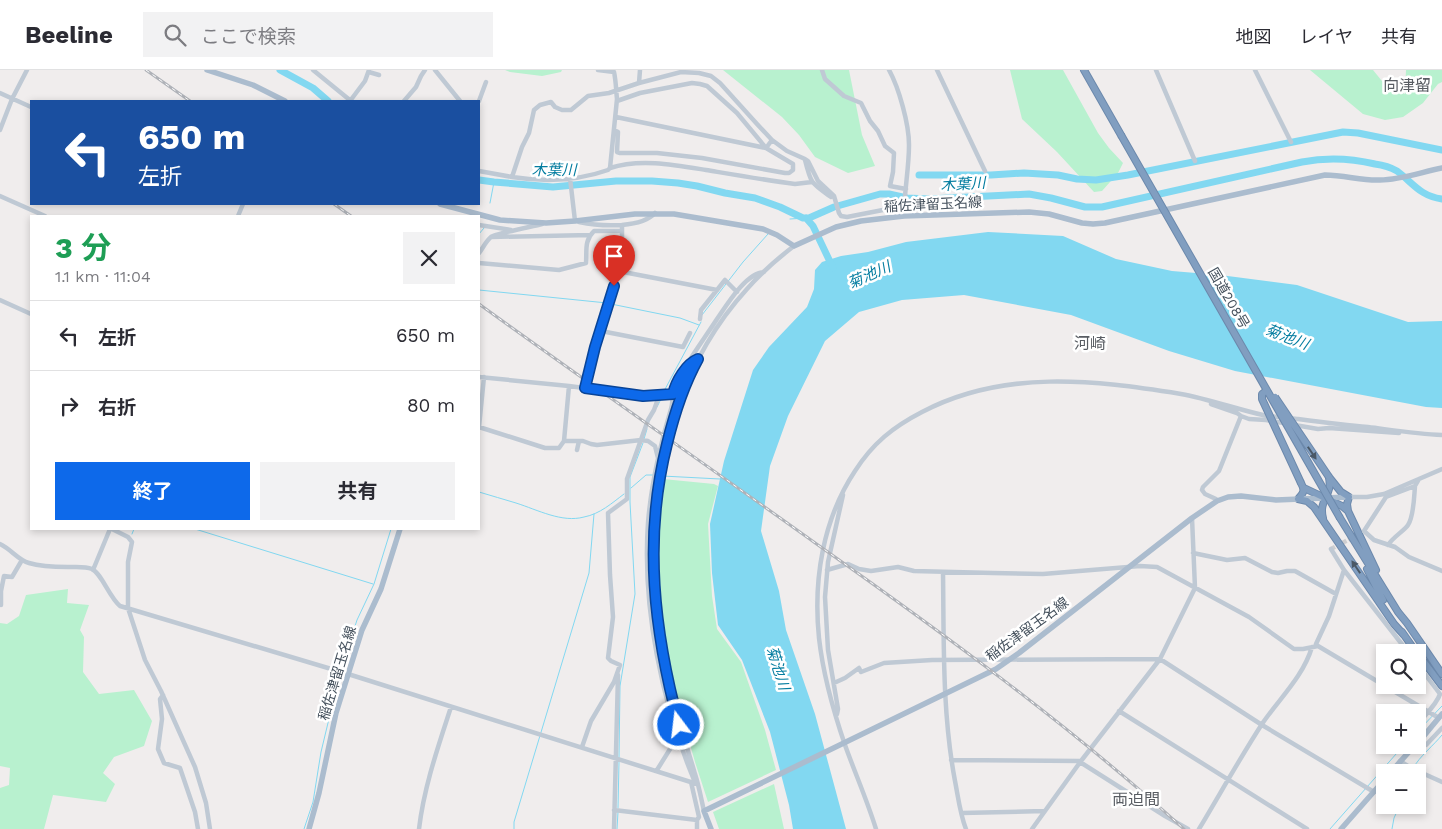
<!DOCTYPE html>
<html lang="ja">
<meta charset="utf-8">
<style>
body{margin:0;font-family:"Work Sans","Noto Sans JP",sans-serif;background:#f2f2f3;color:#2b2b33;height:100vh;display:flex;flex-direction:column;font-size:19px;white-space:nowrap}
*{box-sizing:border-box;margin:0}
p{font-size:16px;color:#7c7c81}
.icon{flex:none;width:28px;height:28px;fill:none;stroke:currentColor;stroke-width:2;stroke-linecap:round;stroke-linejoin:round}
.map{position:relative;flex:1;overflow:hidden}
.side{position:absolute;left:30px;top:145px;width:450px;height:315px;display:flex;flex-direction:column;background:#fff;border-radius:0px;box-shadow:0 2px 8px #0003}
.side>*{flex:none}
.hud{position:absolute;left:30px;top:30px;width:450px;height:105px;border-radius:0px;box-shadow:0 2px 8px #0003;background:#1a4fa0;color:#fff;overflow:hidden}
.fabs{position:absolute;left:1376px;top:574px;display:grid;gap:10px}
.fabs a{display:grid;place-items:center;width:50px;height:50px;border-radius:0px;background:#fff;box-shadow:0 2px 8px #0003;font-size:25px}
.pin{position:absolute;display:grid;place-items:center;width:42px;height:42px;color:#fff;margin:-51px -21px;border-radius:50% 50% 50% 0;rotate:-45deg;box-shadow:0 0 5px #0007}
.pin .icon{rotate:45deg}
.me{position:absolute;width:55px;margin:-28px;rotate:345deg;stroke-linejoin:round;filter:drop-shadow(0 0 4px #0008)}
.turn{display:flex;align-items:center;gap:18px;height:105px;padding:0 25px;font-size:22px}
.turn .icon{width:65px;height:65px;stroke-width:2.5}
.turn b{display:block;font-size:35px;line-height:42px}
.round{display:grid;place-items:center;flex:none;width:52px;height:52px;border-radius:0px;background:#f2f2f3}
.overview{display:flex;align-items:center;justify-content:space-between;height:85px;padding:0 25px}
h1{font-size:30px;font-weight:700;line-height:38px;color:#1e9e55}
.action{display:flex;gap:10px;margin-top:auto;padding:10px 25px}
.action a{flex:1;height:58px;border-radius:0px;background:#0d69ea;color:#fff;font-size:20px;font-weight:700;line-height:58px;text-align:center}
.action a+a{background:#f2f2f3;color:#2b2b33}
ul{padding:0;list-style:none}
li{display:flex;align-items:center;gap:15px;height:70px;padding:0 25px;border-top:1px solid #e1e1e2}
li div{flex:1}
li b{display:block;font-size:19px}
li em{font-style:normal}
header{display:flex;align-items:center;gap:30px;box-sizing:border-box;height:70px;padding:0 25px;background:#fff;border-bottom:1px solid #e1e1e2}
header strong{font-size:24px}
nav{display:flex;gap:28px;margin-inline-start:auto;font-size:18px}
.search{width:350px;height:45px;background:#f2f2f3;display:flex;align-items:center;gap:12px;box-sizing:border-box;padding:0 18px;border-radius:0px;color:#7c7c81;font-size:19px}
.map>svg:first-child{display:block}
.green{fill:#b8f1cf}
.water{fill:#82d8f1}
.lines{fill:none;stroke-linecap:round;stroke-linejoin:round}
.stream{stroke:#82d8f1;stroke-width:1}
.river{stroke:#82d8f1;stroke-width:7}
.minor-tunnel{stroke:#ceced0;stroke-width:4.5;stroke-dasharray:4.5 2;stroke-linecap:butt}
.highway-casing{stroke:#6c89ac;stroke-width:8}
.minor{stroke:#bfc9d4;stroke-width:4.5}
.major{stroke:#abbcce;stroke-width:5.5}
.highway{stroke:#819ec0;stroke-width:6}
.rail-casing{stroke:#afb2b8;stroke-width:3}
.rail{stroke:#fff;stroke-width:1;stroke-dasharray:4;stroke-linecap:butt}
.highway-bridge-casing{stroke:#6c89ac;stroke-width:8;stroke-linecap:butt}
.highway-bridge{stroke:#819ec0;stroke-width:6}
.oneway{fill:#4a5866}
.route-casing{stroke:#084498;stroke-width:12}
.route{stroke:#0d69ea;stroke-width:9}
.labels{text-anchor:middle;stroke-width:5;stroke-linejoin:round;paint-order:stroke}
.street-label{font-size:14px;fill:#44505c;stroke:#fff}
.water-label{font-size:15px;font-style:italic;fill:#047da0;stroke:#fff}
.quarter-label{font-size:16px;fill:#595d63;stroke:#fff}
</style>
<header>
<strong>Beeline</strong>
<div class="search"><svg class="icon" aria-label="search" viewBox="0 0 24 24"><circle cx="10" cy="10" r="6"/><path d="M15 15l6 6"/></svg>ここで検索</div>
<nav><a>地図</a><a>レイヤ</a><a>共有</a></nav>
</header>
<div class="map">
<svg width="1442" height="759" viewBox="0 0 1442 759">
<rect width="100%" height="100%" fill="#f0eded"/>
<!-- green -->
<path class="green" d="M505,0H562L561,2L542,6L510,2Z
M723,0H849L862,65L875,96L848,103L815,87L799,65L782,47Z
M1010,0H1063L1098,63L1109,78L1123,93L1118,103L1102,121L1094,122L1057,82L1022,49Z
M1310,0H1373L1386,16L1405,24L1406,0H1442V12L1438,14L1423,33L1403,47L1385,50L1363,44Z
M663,409L714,414L718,416L708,454L712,526L717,559L741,592L765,660L776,700L708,732L695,692L671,607L658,520L656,475Z
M68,519L67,533L89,535L80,560L84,567L83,602L99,624L134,620L152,651L144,676L114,687L103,703L115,714L106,732L53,725L44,759H0V718L9,715L10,698L0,696V553L7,554L19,546L26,525Z
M774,714L784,759H719L713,742Z"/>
<!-- water -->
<path class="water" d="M988,162L1063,166L1116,189L1172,201L1220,205L1297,215L1408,252L1442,251V338L1426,337L1235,301L1169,281L1071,245L964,225L902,230L859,242L825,271L788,346L770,396L761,461L779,521L786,560L815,644L846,759H793L789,735L770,662L742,590L718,555L712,503L710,454L724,391L753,300L769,277L807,237L814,219L815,200L822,192L841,186L868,182L906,172Z"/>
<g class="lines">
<!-- stream -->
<path class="stream" d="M490,133L494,112
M790,149L806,148
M479,164L484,158
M479,220L607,233
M611,234L680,248L699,255
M702,245L743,192L768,164
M663,323L701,252
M657,337L662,327
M644,369L647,359
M662,406L720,409
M631,418L646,405H653
M479,422C491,426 504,429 516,433C538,440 562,453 584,447C600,444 612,433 624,424
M195,459L373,514
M132,464L134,459
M341,599L357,550L374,514L391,459
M1418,661L1442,636
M619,688L620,616L635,524L630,432V407L643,373
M1414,697C1419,687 1434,675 1442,665
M618,738L619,692
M304,759L313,732L321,682L340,603
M514,759V752L589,503L594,444
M617,759L618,742
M1330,759L1404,675
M1392,759L1394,748L1400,735"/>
<!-- river -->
<path class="river" d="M280,0L313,18L328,31
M919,105H991L1024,103L1058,105L1077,109L1096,110L1128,105L1343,62L1358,63L1442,80
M479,110L494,112L553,117L616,111H652L678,113L697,116L725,123L755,128L780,137L803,148H809L834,137L880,124H889L907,128L929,129L1029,124L1051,128L1085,137H1102L1302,92C1327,87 1350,88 1375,94C1382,95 1390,97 1397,101C1413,113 1420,126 1442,129
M806,148L813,156L833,198"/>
<!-- minor-tunnel -->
<path class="minor-tunnel" d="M1331,479L1361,463"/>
<!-- highway casing -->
<g class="highway-casing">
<path id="highway" d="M1084,0L1121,65
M1329,407L1341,422L1349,427L1347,434L1348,441L1376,500
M1301,413C1305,420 1304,423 1298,429L1307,431L1314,437L1394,554L1404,565
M1304,418L1342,436L1348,441
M1323,448C1318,430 1333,425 1329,408
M1340,448L1398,542L1407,553L1442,604
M1367,499L1383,530
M1402,562L1416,582
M1418,584L1442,616"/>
</g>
<!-- minor -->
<path class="minor" d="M313,0L351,31
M435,0L460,31
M598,0L614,2C616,11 616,20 617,29L610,98L608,100C577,111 544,112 512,107L522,77L529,63L534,40L540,35L551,32L555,37L562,40H571L588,26L609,23L639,13L681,2L699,3L711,6L720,13L757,54L772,70L787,81L805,89L808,91L818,111L834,126L839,143L841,146L847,147L888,139L896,142L900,146
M822,0L825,9L844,26L861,33L870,51L878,61L885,76L894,83L893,102L890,116L906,119
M889,0C899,18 909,54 909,75C909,99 904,122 904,146
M937,0L985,101
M1156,0L1195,91
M1255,0L1291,72
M369,2L379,5
M639,13L640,0
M0,23L31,37
M350,31L365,11L369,0
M404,31L416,17L421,6L425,0
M479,31L486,12
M616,47L766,78L772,70
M0,60L12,29L27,0
M614,60L618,62L617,82L620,83H657L702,88L785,103H789L793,100V94L766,78L737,43L707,16L700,14L692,13L640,23L617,31
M805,90C811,114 811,113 831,127
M610,98C640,88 676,95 706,100C736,105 765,110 795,114L812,112
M479,101L512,107
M570,108L575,151
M0,126L45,146
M238,146L243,134
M579,152C593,155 606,156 622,155
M479,155L511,160
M491,167L590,165
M479,183C483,178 486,171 491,167C494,164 535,156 542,154
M479,193L559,200L586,193C587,180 584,171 594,161H621
M618,201L717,220
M0,230L31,244
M700,249L701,240L725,210L737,222
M601,261L683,277L690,263
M479,307L569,316L643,326H657L673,324
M484,307L479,357L545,378H559L564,371L569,316
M585,318L595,277L618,201L622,178V155C633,154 647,152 655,143
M1211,334L1237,343L1241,346L1249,349L1266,350L1318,359L1329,358L1399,363
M564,371H583L591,374L597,375L641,370L648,371L655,376L658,388
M577,380L579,371
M1419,409L1415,416L1386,427L1364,461L1374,470L1395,477L1409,487L1442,501
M1349,427H1367L1384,424L1442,399
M1217,431L1216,429L1205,424L1202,420L1203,417L1219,401L1241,346
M112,459L128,467L132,472L128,492V538L145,590L161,621L195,697L206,733L210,759
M0,474C11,479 18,490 29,493C42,497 55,497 68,497C76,497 85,496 92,499C102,504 109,527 120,536L348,604L697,714
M1388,475C1393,467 1404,461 1408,455C1414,446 1414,427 1415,416
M1331,479L1344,500L1408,582
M1193,483L1227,490L1245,488L1272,502L1278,503L1287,501H1295L1336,524
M93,500L110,459
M827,500L848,494L859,499L871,501L898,497L914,501L993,503L1043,504L1140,496L1157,497L1249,547L1294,579H1303L1318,576L1439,648
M943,502C944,572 942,642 955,711C958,726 960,744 966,759
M1,535V521L4,506L12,507L22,490
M1318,576L1316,574L1329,546L1344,500
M1418,595L1440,624C1437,634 1424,646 1418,654
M834,613L845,608L859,598L861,602L884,593L932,590L1160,589L1262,655L1374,722
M163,625L160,629L162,649L158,679L164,693L180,698L195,742L198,759
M1119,641L1307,759
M837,644L838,639L828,580L825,527L828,492L843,425
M1418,669L1426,675L1442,658
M582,677L591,651L614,612L620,595L611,591L608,588L613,547L610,505L608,443L627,429V409L648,350L654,340L659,326
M951,690L1081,691
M1400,691L1411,698L1442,712
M1080,692L1165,746L1188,759
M657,700L675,671V664
M691,712L699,747L697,750V759
M695,712C662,635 642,537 648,453C651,415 660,376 671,339C673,333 672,326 674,320C682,298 702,272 715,252C725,238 745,203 764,202
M614,740L697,750
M704,741C701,728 699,716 695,704C686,672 674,642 667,609C659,566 652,522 653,478C653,386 684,288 747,219C761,203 777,189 794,176
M962,743L1044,741
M419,759C424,717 438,677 451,637
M614,759L618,605
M876,759C867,730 855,703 845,675C833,640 823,604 819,568C813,510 823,449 855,401C873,373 893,357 922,342C1004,299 1093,310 1181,324C1209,329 1236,339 1263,345C1275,347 1287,348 1298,349C1321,352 1344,355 1368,357C1392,360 1417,364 1442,365
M1032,759L1081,691L1160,589L1195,518L1192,448
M1199,759C1220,724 1240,688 1262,654C1279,629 1303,607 1312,577"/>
<!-- major -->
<path class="major" d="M207,0L253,15L285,31
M440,134L500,150L546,153L575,151L635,144H674L763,159L777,165L794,176L836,157L861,151L904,146L1029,142L1049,144L1082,153L1093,154L1105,153L1325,105C1345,105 1362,111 1380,110C1400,110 1422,102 1442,98
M1418,673L1442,644
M1391,702L1415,675
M309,759L319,723L336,643L362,560L381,519L400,459
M711,759L704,741L996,599L1019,583L1192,448L1217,431L1228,427L1241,426L1276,430L1349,427
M1341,759L1385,709"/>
<!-- highway -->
<use href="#highway" class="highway"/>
<!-- rail casing -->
<g class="rail-casing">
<path id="rail" d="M146,0L190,31
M334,134L351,146
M479,234C591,315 705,394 818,475C944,564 1069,655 1184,759"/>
</g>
<!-- rail -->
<use href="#rail" class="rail"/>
<!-- highway-bridge casing -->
<g class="highway-bridge-casing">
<path id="highway-bridge" d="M1121,65L1340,448
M1267,320L1262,324V329L1301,413
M1275,327L1329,407"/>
</g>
<!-- highway-bridge -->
<use href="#highway-bridge" class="highway-bridge"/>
</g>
<!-- one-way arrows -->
<defs><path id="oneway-solid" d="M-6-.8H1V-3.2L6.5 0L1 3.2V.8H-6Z" transform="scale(1.25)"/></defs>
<g class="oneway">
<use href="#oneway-solid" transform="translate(1312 383) rotate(56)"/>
<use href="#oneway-solid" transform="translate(1356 497) rotate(-124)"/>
</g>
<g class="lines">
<!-- route casing -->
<g class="route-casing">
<path id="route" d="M614,216L595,277L585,318L643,326L673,324C676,311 686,294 698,289C683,316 674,345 667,374C643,469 654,562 679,655"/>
</g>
<!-- route -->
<use href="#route" class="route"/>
</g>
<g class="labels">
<!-- street labels -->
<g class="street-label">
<text transform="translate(933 134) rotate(-3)" y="5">稲佐津留玉名線</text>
<text transform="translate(1229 228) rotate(60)" y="5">国道208号</text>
<text transform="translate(1027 559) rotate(-36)" y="5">稲佐津留玉名線</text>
<text transform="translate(337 603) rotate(-73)" y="5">稲佐津留玉名線</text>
</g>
<!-- water labels -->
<g class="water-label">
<text x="554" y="105">木葉川</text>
<text transform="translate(963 114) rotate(-3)" y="5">木葉川</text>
<text transform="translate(869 205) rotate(-24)" y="5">菊池川</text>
<text transform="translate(1287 267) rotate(21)" y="5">菊池川</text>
<text transform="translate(778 598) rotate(73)" y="5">菊池川</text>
</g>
<!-- quarter labels -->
<g class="quarter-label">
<text x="1407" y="21">向津留</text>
<text x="1090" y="279">河崎</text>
<text x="1136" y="735">両迫間</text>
</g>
</g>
</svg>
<div class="fabs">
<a><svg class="icon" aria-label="search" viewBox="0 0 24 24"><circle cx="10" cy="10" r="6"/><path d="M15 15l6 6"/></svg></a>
<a>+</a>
<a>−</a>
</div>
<div class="pin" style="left:614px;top:216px;background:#d93025"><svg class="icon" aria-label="arrive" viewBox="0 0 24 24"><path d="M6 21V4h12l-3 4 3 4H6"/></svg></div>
<svg class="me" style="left:679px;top:655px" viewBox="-20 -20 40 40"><circle r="17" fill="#0d69ea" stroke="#fff" stroke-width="3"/><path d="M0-11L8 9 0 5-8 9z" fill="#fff"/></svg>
<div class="hud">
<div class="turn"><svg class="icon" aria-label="left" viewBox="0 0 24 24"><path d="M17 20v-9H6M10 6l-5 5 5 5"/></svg><div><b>650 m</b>左折</div></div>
</div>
<section class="side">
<div class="overview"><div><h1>3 分</h1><p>1.1 km · 11:04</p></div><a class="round"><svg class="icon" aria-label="close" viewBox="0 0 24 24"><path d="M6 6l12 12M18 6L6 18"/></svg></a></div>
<ul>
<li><svg class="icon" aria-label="left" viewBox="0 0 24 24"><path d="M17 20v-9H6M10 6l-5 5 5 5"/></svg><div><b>左折</b></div><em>650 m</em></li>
<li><svg class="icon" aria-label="right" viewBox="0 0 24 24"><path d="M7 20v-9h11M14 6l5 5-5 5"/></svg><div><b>右折</b></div><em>80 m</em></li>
</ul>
<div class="action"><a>終了</a><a>共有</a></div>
</section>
</div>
